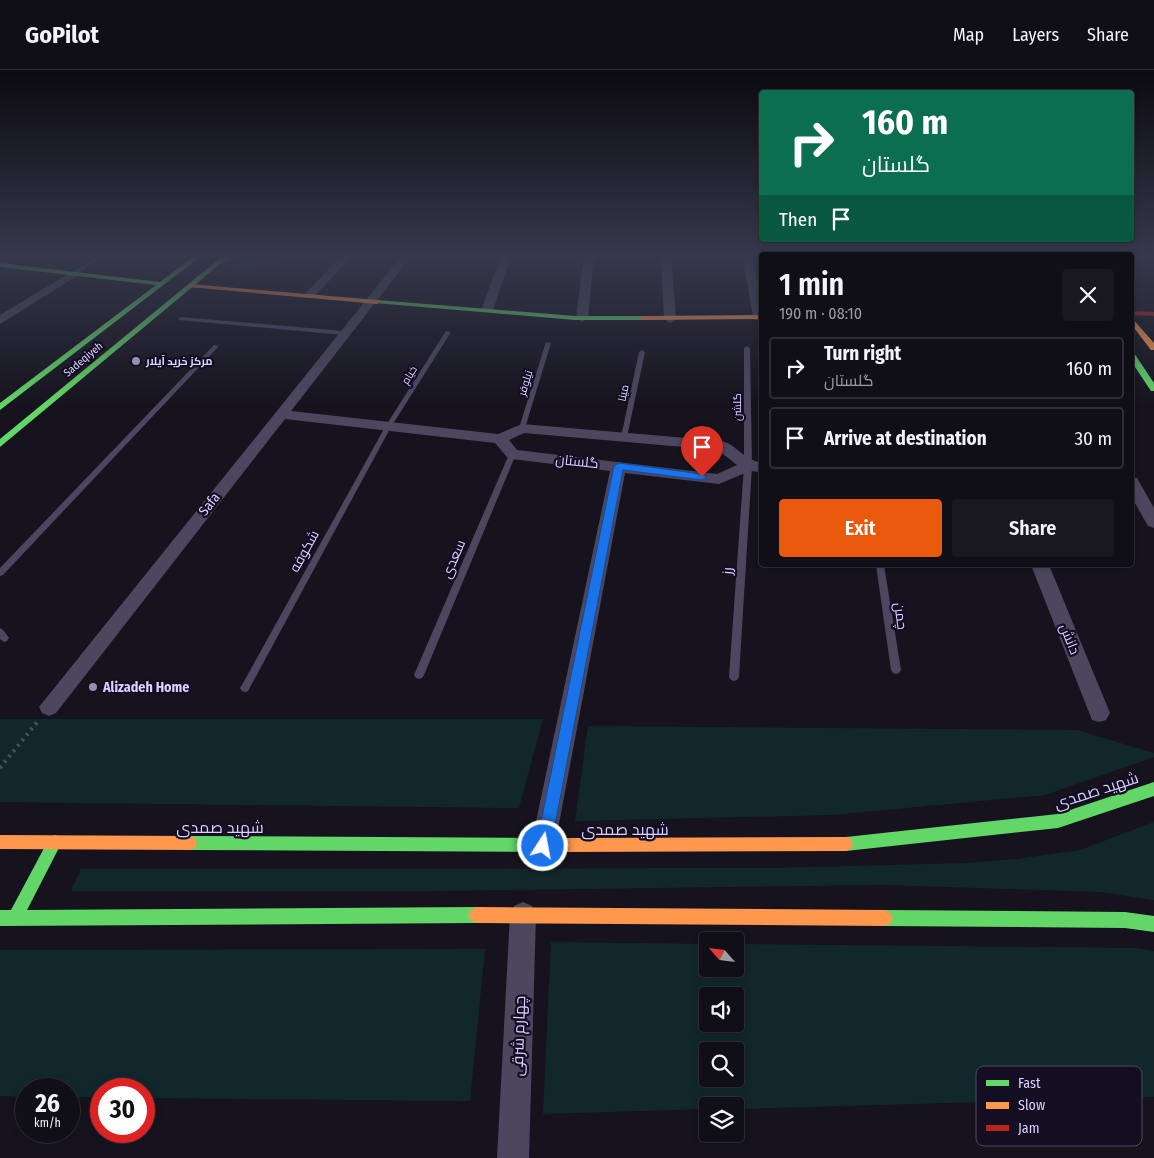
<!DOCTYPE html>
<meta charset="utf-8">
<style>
body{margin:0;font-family:"Fira Sans Condensed",Cairo,sans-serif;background:#19171f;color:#f1f3f6;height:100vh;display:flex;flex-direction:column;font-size:19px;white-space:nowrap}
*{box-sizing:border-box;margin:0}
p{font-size:16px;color:#9c9ca1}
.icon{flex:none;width:28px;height:28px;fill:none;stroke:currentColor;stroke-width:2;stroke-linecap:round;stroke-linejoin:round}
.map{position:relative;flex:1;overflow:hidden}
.drawer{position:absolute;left:759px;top:182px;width:375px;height:315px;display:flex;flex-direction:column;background:#100e16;border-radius:5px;box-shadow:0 2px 8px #0003,0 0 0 1px #302e35}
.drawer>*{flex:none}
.hud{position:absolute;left:759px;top:20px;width:375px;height:152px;border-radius:5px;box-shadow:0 2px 8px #0003,0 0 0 1px #302e35;background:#0b6e4f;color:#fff;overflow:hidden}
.needle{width:32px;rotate:298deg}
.buttons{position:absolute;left:699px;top:862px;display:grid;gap:10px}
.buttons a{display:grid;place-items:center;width:45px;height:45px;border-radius:5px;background:#100e16;box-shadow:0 2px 8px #0003,0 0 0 1px #302e35;font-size:25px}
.speed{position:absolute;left:15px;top:1008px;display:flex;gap:10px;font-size:25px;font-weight:700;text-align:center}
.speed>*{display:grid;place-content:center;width:65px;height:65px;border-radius:50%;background:#100e16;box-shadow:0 2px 8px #0003,0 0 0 1px #302e35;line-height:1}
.speed small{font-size:12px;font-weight:400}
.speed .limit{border:8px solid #d22;background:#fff;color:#111}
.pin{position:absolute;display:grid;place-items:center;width:42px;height:42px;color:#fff;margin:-51px -21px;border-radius:50% 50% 50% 0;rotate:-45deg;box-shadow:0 0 5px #0007}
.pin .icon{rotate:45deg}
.me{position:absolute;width:55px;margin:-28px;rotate:11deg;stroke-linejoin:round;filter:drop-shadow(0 0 4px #0008)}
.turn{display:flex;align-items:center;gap:18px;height:105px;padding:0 20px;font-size:22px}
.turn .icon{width:65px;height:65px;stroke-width:2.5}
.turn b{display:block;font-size:35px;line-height:42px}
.then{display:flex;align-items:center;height:48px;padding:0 20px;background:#0003;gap:10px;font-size:19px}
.round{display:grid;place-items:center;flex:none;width:52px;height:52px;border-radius:5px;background:#19171f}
.overview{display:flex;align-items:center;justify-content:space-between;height:85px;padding:0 20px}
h1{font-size:30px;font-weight:600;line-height:38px}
.button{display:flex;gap:10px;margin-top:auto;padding:10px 20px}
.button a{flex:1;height:58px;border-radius:5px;background:#ea580c;color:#fff;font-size:20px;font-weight:600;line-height:58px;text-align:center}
.button a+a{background:#19171f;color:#f1f3f6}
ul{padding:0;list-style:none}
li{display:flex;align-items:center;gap:15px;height:62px;margin:0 10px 8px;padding:0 10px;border:2px solid #302e35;border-radius:5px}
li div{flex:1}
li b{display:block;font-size:19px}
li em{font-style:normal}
header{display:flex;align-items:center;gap:30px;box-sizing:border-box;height:70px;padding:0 25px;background:#100e16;border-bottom:1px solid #302e35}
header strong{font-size:24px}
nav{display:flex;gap:28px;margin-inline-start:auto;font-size:18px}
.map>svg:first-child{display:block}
.green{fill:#12272b;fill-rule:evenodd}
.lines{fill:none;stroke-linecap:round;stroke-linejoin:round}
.path{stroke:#46505f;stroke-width:4;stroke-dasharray:2.5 4.5;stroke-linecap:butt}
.lane{fill:#4c475f;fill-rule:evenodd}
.street{fill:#4c475f;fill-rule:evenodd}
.fast{fill:#63d668;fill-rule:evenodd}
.slow{fill:#ff974d;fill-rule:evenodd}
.jam{fill:#b3261e;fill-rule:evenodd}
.route{fill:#1a73e8;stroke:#114b97}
.poi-dot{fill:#978eb0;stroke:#140e23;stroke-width:2}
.labels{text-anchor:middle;stroke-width:4.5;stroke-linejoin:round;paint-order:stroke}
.far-street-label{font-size:11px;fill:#dcd0ff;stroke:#140e23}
.far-poi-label{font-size:11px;font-weight:bold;fill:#dcd0ff;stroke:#140e23;text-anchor:start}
.street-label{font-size:14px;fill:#dcd0ff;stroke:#140e23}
.poi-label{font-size:14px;font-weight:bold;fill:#dcd0ff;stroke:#140e23;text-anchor:start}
.near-street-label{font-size:16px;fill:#dcd0ff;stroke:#140e23}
.key{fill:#140e23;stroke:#504865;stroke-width:1}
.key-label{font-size:14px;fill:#dcd0ff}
</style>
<header>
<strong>GoPilot</strong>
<nav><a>Map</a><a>Layers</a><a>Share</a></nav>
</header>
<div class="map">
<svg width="1154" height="1088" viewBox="0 0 1154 1088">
<rect width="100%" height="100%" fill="#16131e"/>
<!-- green -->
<path class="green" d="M274,184H312L232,204L235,193Z
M0,649H543L519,738L0,732Z
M588,656L1077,660L1154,683V687L1045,725L832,745L575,751Z
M1154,752V830L1100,822L883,815L430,821H71L81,799L773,798L967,793L1016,789L1080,780Z
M551,872L707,874L708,899H735V874L1133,878L1154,881V1027L735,1039V1036H708L707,1039L543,1044ZM735,926V954H708V926ZM735,981V1009H708V981Z
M485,879L470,1031L144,1028V1019H101V1027H69V1019H26V1027L0,1026V880Z"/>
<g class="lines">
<!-- path -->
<path class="path" d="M0,698L38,651"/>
<!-- lane -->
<path class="lane" d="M18,184H23L4,196H0V194Z
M102,184H107L75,205L70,204Z
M181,247L344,261L347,263L344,265L179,250L178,249Z
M446,261L451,262L391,357L248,621L245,622L242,621L240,618L242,615L385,357Z
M546,272L551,273L525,358L524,359H520L519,358Z
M214,275L219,276L3,505L0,506V498Z
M747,276L750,278L752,396L739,607L737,610L734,611L731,610L729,607L744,396V278Z
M642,280L645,282L627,367L624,369L621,367L639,282Z
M510,382H514L516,384L424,605L422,608L419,609L416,608L414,605Z
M876,495H884L901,600L899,603L896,604L893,603L891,600Z
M0,558C4,560 6,564 9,568L7,571L4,572L0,569Z"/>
<!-- street -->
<path class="street" d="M240,184H258L219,195L214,192Z
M343,184H354L313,228H305V224Z
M403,184H413L291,341L498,364L522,354L722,371C737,375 745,391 761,392V402L750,401L719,414L625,403L555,775L552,784L543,787L534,784L531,775L610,401L512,389L507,387L495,373L285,349L56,643L49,646L42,643L39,637ZM524,363L718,380L737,395L717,404L517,380L509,370Z
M502,184H512L493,240L491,242H483L481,240Z
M584,184H594L588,248L582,252L576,248Z
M661,184H671L676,249L670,253L664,249Z
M742,184H752L761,229V250H755L753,247Z
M824,184H834L835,185H824Z
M905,184H915L916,185H905Z
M997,184H1007L1008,185H997Z
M73,201L78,204L77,206L0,254V245Z
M1131,407L1137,408L1154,438V458L1148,456L1131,426Z
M1031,495H1049L1110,643L1106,650L1099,652L1092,650Z
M523,832L532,836L536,845L529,1088H497L510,845L514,836Z"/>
<!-- fast -->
<path class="fast" d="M197,184H204L0,340V333L156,215L0,197V193L160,212Z
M225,184H232L0,377V369Z
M1059,184H1065L1066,185H1060Z
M1083,184H1089V185H1083Z
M377,230L575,246H642L646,248L642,250H575L375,233L374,232Z
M1131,283H1134L1154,313V321H1151L1131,291Z
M1154,712V726L1058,758L846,781L841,779L839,774L841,769L846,767L1058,744Z
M55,765L60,767L62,772L27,840L476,837L481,840L484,845L481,850L476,853L0,856V840H11L50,767Z
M190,766L563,768L568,770L570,775L568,780L563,782L190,780L185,778L183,773L185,768Z
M885,840L1125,842L1154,846V862L1125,858L885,856L880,853L877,848L880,843Z"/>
<!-- slow -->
<path class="slow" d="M190,214L377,230L380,232L377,234L188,217V215Z
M761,245V249L642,250L638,248L642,246Z
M1131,247L1154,273V280H1151L1131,254Z
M0,765L190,766L195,768L197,773L195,778L190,780L0,779Z
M846,767L851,769L853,774L851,779L846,781L563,782L558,780L556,775L558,770L563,768Z
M476,837L885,840L890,843L893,848L890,853L885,856L476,853L471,850L468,845L471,840Z"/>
<!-- jam -->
<path class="jam" d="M1131,241L1154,242V246L1131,245Z"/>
</g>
<!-- sky -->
<linearGradient id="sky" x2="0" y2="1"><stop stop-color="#0c0a10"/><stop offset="0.55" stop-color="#36394c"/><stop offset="1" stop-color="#36394c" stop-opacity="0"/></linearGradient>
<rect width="1154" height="336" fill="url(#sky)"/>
<!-- route -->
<path class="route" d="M619,393L702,404L707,407L702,410L623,400L551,776L548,781L543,783L538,781L536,776L614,396Z"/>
<!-- markers -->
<g class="poi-dot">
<circle cx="136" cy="291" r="5"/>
<circle cx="93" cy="617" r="5"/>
</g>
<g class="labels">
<!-- far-street labels -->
<g class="far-street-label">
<text transform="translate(83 289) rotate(-40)" y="4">Sadeqiyeh</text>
<text transform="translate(409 305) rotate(-58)" y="4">خیام</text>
<text transform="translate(525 313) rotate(-73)" y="4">نیلوفر</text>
<text transform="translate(623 323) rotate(-78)" y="4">مینا</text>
<text transform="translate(737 337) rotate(-90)" y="4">گلشن</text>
</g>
<!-- far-poi labels -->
<g class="far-poi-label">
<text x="146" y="295">مرکز خرید آیلار</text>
</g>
<!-- street labels -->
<g class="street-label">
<text transform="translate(577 391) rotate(6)" y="5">گلستان</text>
<text transform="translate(209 434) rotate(-52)" y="5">Safa</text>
<text transform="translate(304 481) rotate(-61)" y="5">شکوفه</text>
<text transform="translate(453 489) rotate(-67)" y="5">سعدی</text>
<text transform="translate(727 501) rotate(-86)" y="5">رز</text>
<text transform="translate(901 546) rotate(82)" y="5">چمن</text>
<text transform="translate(1070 569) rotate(68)" y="5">دانش</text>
</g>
<!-- poi labels -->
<g class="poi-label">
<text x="103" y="622">Alizadeh Home</text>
</g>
<!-- near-street labels -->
<g class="near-street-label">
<text transform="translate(1096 720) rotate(-18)" y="6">شهید صمدی</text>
<text x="220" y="763">شهید صمدی</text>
<text x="625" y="765">شهید صمدی</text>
<text transform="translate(518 966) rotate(-88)" y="6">چهارم شرقی</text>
</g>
</g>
<!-- legend -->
<rect x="976" y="996" width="166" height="80" rx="8" class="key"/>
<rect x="986" y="1010" width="23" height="6" fill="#63d668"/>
<rect x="986" y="1032" width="23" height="7" fill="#ff974d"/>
<rect x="986" y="1055" width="23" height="6" fill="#b3261e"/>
<g class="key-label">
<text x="1018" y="1018">Fast</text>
<text x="1018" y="1040">Slow</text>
<text x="1018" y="1063">Jam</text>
</g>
</svg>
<div class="buttons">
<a><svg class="needle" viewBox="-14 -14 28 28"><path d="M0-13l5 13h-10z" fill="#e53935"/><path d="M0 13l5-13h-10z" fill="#9c9ca1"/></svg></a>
<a><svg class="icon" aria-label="sound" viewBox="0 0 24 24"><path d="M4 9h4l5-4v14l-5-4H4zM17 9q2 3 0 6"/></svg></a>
<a><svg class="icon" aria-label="search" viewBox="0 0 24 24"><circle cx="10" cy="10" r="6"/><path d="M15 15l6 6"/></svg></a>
<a><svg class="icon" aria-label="layers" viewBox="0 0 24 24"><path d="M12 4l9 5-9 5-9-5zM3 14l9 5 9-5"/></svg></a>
</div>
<div class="speed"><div>26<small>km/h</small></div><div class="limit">30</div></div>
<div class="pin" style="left:702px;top:407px;background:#d93025"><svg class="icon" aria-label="arrive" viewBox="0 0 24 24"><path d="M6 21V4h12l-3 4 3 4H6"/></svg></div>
<svg class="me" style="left:543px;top:776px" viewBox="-20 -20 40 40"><circle r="17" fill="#1a73e8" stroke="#fff" stroke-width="3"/><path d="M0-11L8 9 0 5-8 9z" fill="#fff"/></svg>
<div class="hud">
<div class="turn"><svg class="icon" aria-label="right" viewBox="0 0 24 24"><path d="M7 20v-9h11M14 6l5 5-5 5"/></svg><div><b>160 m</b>گلستان</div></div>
<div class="then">Then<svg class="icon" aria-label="arrive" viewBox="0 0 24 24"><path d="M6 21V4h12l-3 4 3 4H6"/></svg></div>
</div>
<section class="drawer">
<div class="overview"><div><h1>1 min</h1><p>190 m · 08:10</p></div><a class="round"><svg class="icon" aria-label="close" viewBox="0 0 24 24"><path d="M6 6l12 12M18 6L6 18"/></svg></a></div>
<ul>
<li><svg class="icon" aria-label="right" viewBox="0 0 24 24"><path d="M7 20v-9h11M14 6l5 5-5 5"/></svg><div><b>Turn right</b><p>گلستان</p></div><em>160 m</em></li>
<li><svg class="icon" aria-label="arrive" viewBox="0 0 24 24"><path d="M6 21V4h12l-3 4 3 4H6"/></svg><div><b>Arrive at destination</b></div><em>30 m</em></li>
</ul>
<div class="button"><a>Exit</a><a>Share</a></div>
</section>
</div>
